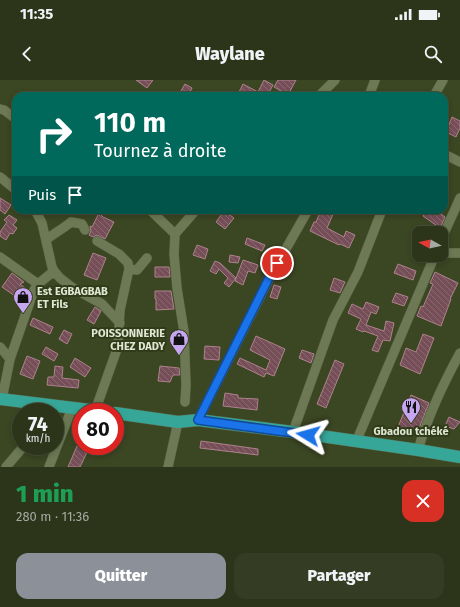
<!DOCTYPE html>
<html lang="fr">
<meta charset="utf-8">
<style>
body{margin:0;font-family:"Fira Sans",sans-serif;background:#343c23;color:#f1f3f6;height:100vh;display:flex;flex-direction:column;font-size:15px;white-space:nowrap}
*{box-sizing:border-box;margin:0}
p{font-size:13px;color:#a6aaa2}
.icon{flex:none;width:22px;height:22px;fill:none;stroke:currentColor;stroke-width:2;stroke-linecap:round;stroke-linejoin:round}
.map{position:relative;height:387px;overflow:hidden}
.panel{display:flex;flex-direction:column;background:#2c341a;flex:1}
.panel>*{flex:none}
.banner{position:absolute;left:12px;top:12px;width:436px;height:122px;border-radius:12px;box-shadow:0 2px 6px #0003,0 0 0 1px #484f39;background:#00695c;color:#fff;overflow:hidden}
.needle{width:26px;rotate:278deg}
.fabs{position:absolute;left:412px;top:146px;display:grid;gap:8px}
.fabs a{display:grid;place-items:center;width:36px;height:36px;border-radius:8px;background:#2c341a;box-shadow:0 2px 6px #0003,0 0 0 1px #484f39;font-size:20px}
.speed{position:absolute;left:12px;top:323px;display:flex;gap:8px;font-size:20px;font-weight:700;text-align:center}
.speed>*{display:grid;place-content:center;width:52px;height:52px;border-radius:50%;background:#2c341a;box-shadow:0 2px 6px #0003,0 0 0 1px #484f39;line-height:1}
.speed small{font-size:10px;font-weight:400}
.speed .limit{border:6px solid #d22;background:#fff;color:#111}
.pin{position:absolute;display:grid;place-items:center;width:34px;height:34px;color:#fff;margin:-17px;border:2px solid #fff;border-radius:50%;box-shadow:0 1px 4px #0007}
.me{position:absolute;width:44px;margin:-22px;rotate:278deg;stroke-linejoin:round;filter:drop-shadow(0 0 3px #0008)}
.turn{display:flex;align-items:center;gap:14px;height:84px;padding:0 16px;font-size:18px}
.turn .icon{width:52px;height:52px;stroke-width:2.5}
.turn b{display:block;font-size:28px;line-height:34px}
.then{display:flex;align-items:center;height:38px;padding:0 16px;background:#0003;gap:8px;font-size:15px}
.round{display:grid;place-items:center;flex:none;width:42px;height:42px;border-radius:12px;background:#343c23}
.headline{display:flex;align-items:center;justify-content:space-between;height:68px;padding:0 16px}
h1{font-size:24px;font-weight:800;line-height:30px;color:#1e9e55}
.action{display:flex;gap:8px;margin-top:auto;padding:8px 16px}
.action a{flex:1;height:46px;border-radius:12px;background:#8c9099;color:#fff;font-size:16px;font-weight:800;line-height:46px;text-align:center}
.action a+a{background:#343c23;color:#f1f3f6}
.status{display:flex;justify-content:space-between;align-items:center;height:28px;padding:0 20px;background:#2c341a;direction:ltr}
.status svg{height:11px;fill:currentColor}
header{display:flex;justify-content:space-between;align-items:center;height:52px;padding:0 16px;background:#2c341a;font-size:18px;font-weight:800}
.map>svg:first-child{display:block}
.building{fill:url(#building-back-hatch);stroke:#ae828c}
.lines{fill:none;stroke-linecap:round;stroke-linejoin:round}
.minor-casing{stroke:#5b6446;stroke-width:10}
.highway-casing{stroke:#5b6446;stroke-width:13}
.minor{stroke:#6c7954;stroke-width:9}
.highway{stroke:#36a698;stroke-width:12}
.route-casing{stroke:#114b97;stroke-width:10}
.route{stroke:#1a73e8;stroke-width:7}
.labels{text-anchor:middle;stroke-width:4;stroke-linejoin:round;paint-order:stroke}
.poi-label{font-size:11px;font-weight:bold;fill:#dfe7d3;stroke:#313b19;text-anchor:start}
</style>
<div class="status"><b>11:35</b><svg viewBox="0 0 49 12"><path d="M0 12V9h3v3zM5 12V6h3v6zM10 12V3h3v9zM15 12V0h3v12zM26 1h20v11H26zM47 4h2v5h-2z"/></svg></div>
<header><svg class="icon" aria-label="back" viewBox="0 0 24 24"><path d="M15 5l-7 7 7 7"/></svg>Waylane<svg class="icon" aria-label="search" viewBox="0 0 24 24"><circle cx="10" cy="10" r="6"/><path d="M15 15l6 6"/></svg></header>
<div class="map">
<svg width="460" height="387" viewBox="0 0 460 387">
<defs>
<pattern id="building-back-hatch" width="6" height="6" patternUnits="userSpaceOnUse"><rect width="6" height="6" fill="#764e58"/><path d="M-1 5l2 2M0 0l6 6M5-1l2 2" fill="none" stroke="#89686f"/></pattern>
</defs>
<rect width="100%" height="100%" fill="#3b4623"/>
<!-- building -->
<path class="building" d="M136,0H153L147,8Z
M264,0L273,5L267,16H237L243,4L258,12Z
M278,0H296L288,15L274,7Z
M185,4L192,8L188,16H178Z
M452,37L460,41V48L456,57L446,52Z
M0,118L11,125L5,134L0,130Z
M321,130H329L334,132L327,148L344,157L346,151L355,155L349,168L340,164L339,165L310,151L314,142H316Z
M427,130H436L445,137L440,148L423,136Z
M224,131L234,138L225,149L216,142Z
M99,133L103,137L114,142L105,159L97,155L93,157L89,155L91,151L90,146L92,147Z
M9,135L17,140L13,145L17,148L13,154L10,153L6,160L0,156V152L7,142L4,140Z
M247,158L265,165L262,171L245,164Z
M197,165L208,169L205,179L193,175Z
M93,173L106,178L97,200L84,195Z
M230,175L240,177L238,183L229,182Z
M243,180L258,185L255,193L248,191L243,205L235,201Z
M215,181L220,183L236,198L229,207L224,203L228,198L219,189L216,194L210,191Z
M398,184L416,191L413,200L394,193Z
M155,187H169L170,197H155Z
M435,192L458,203L450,219H451L441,246L417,236L421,226L423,227L433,204L430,203Z
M12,193L24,202L20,204L26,209L22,212L21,216L18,214L15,216L2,207Z
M334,198L345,202L340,213L330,210Z
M274,205L281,207L277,219L270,217Z
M155,211H171L174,229L156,230V219H155Z
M396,213L408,217L404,226L392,222Z
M366,222L379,227L376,234L371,232L366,245L384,251L386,241L394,243L390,261L383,260L378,272L372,270L378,256L364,251L363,252L356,249L361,239L348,233L352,224L363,229Z
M95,227L101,231L94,244L87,240Z
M33,238L53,247L50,254L30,245Z
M64,250L72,254L67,264L59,259Z
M423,254L434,258L420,294L400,285L406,268L416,272Z
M256,256L285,269L274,296L266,293L264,297L237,284L240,278L266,290L270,280L250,270Z
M205,266L220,267L219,280L204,279Z
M46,267L58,274L54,281L42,274Z
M302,270L314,274L311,283L299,278Z
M27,276L40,281L33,299L20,294Z
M75,278L91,288L85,297L70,287Z
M335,280L344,284L326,328L317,324Z
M55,286L63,287L62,298L79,300L78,308L47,305L48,297H54Z
M160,286L179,288L180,295H173L170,302L158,301Z
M225,313L238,315V318L258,319L257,330L223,326Z
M411,315L429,323L418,351L398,347Z
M449,337L460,342L454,349L445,346Z
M201,361L258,369V375L200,368Z
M77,366H90L80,387H68Z"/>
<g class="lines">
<!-- minor casing -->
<g class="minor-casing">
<path id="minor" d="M319,16L335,0
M369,16L375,0
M434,16L443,0
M0,29L4,30L16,39
M444,74L460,82
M0,97L16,110
M35,130L42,143L52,187L54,191L60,198L73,208L102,224L120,243
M150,130L175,154
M46,160C54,153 63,149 71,142L82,144L85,150
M441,160L460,118
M441,173H460
M0,177L38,204
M129,189L137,190L147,178
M0,267L10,279
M2,319L10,279L34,210L38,204L54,191
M185,322L186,305L184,252L177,208L174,174L175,154L196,130
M95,331L116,272L118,264L120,230L129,189L128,183L119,174L97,161
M198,340L270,197L308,130
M293,352L333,240L358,192L382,130
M356,362L435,175
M418,370C428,336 443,304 460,273
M6,387L24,366
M49,387L72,328
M168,387L178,342"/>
</g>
<!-- highway casing -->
<g class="highway-casing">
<path id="highway" d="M0,319L106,332
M115,333L178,342L198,340L293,352L418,370L460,377"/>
</g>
<!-- minor -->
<use href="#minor" class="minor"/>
<!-- highway -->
<use href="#highway" class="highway"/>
</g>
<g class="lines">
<!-- route casing -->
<g class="route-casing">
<path id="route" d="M277,183L270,196L198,340L308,355"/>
</g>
<!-- route -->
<use href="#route" class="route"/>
</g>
<!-- icons -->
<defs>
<g id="shop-pin" transform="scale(1)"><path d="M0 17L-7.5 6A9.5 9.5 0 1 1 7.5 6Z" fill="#c6a6f0" stroke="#313b19"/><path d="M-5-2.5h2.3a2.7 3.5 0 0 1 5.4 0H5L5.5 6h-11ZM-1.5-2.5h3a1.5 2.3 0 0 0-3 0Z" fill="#111"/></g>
<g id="restaurant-pin" transform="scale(1)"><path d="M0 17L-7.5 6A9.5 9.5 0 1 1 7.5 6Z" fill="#c6a6f0" stroke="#313b19"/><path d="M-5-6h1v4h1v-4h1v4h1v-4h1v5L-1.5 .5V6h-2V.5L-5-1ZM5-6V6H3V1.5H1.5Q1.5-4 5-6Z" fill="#111"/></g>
</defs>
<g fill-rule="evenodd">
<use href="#shop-pin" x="23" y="217"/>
<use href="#shop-pin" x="179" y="259"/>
<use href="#restaurant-pin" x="411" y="327"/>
</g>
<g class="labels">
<!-- poi labels -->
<g class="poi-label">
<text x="37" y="215">Est EGBAGBAB<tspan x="37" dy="13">ET Fils</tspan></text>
<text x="165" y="257" text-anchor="end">POISSONNERIE<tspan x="165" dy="13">CHEZ DADY</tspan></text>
<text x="411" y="355" text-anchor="middle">Gbadou tchéké</text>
</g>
</g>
</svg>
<div class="fabs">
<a><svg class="needle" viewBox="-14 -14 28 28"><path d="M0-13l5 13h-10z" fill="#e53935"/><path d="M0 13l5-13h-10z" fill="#a6aaa2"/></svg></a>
</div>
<div class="speed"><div>74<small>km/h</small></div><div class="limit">80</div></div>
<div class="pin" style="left:277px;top:183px;background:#d93025"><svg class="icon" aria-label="arrive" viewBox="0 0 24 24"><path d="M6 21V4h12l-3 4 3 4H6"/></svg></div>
<svg class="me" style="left:308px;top:355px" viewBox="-20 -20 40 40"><path d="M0-17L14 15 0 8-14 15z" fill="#1a73e8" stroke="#fff" stroke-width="4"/></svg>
<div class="banner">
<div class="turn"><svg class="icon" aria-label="right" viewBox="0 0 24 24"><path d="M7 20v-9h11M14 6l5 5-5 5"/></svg><div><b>110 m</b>Tournez à droite</div></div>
<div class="then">Puis<svg class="icon" aria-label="arrive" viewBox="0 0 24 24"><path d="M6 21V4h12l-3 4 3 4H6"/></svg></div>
</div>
</div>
<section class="panel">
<div class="headline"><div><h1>1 min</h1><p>280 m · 11:36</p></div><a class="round" style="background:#d93025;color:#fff"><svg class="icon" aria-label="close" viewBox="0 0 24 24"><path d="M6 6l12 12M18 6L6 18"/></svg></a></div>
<div class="action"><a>Quitter</a><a>Partager</a></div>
</section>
